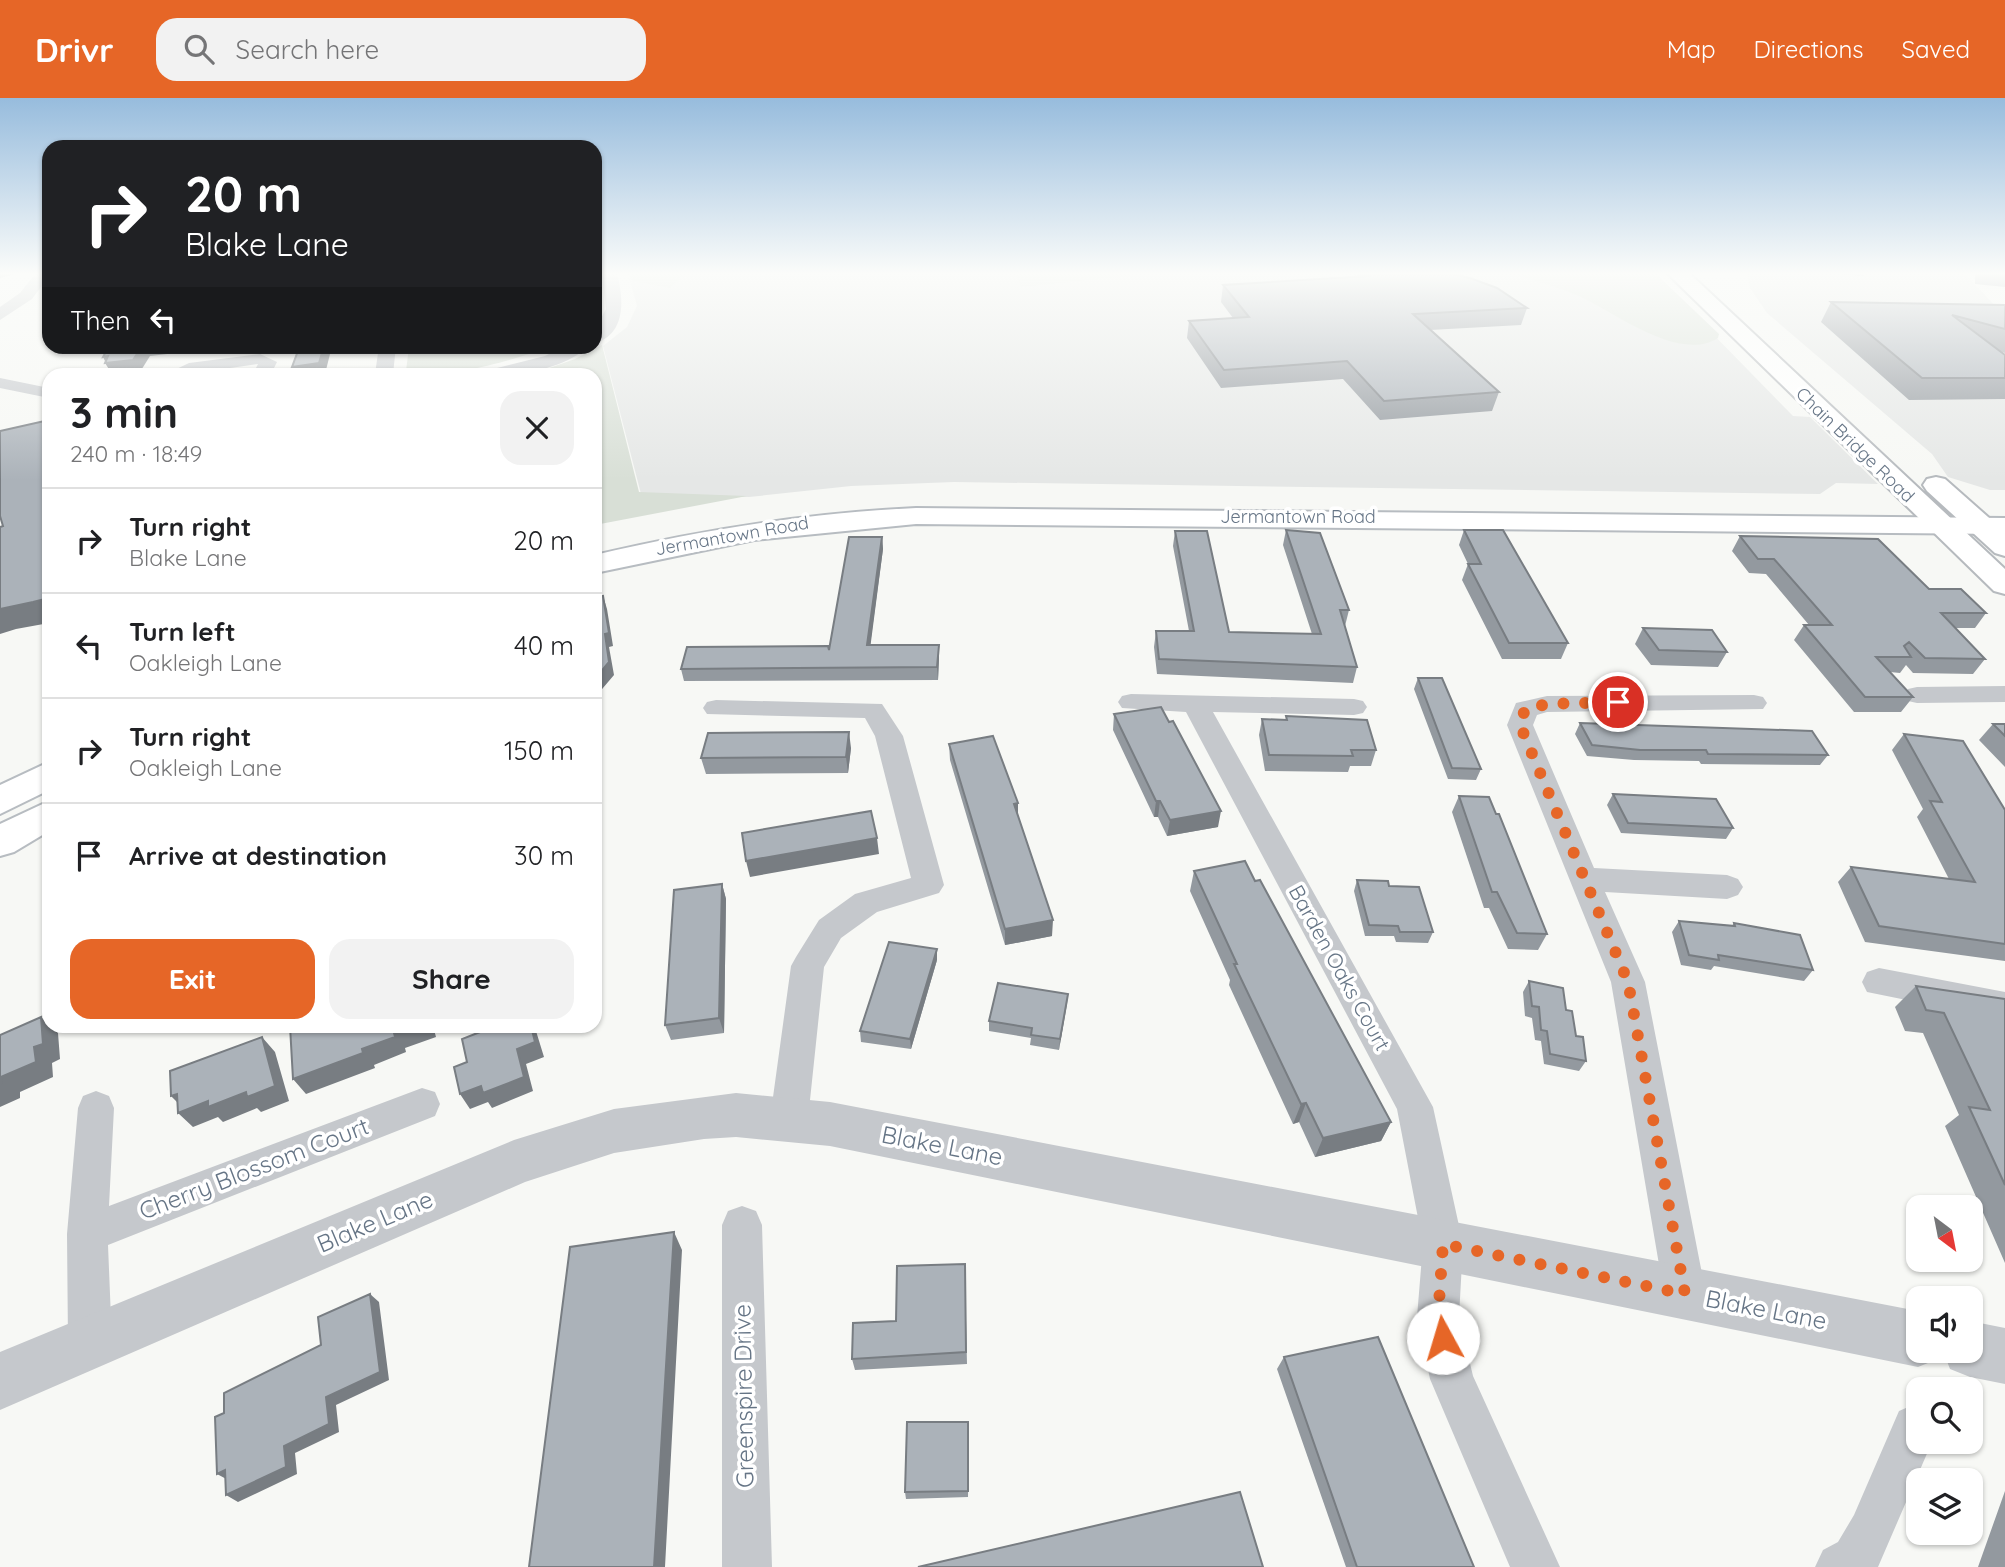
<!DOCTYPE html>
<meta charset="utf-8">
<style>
body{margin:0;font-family:Quicksand,sans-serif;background:#f2f2f2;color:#202124;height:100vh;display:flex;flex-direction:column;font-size:26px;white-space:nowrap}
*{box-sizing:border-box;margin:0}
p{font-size:23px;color:#757577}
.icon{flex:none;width:38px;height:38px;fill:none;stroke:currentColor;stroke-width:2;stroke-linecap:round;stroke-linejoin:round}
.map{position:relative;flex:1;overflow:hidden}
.side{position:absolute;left:42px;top:270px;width:560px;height:665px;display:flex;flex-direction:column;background:#fff;border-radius:21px;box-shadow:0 2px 5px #0004}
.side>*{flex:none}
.guide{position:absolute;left:42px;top:42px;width:560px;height:214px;border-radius:21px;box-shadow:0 2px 5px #0004;background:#202124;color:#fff;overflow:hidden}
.needle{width:46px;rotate:148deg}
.fabs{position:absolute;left:1906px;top:1097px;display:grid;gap:14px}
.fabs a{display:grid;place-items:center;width:77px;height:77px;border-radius:14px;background:#fff;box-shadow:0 2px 5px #0004;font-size:35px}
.pin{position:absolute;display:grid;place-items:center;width:60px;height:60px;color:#fff;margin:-30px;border:4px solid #fff;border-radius:50%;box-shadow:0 2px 7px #0007}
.me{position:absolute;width:77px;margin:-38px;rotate:354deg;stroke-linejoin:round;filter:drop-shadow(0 0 5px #0008)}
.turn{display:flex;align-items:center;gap:24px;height:147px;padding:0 28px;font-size:32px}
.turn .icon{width:91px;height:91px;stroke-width:2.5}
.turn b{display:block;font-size:49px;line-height:60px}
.then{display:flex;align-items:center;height:66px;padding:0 28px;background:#0003;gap:14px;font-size:26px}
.round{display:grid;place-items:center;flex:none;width:74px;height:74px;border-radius:21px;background:#f2f2f2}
.headline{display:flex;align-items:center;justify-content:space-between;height:119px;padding:0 28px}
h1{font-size:42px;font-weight:700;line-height:52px}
.action{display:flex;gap:14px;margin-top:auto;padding:14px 28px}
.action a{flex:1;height:80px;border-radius:21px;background:#e66627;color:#fff;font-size:28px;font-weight:700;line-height:80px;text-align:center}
.action a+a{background:#f2f2f2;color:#202124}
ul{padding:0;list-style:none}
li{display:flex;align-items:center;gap:21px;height:105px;padding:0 28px;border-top:2px solid #e0e0e0}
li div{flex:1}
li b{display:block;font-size:26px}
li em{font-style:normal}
header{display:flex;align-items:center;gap:42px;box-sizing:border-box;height:98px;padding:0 35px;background:#e66627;color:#fff}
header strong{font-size:33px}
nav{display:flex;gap:38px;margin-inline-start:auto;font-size:24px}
.search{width:490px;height:63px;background:#f2f2f2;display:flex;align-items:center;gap:18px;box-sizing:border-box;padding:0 24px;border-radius:21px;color:#757577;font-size:26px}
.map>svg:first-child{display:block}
.built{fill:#e5e7e6}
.green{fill:#d8dfd6}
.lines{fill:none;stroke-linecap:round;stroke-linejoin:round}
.secondary-casing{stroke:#b7bcc1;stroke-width:4}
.primary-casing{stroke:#b6babe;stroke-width:4}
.minor{fill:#c5c8cc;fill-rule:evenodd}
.tertiary{fill:#c5c8cc;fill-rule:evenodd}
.secondary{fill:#fff;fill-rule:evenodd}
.primary{fill:#fff;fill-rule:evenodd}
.wall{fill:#93999f}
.shaded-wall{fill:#787d82}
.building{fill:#abb2b9;stroke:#787d82;stroke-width:2}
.route{stroke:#e66627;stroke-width:12;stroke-dasharray:0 21.6}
.labels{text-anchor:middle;stroke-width:7;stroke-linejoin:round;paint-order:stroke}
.far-street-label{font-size:18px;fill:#667586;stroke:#fff}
.street-label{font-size:21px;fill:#667586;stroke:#fff}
.near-street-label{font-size:24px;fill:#667586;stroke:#fff}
</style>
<header>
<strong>Drivr</strong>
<div class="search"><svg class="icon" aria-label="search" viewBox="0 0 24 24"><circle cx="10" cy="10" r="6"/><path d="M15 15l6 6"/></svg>Search here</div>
<nav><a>Map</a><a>Directions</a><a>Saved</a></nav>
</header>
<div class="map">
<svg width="2005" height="1469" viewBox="0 0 2005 1469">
<rect width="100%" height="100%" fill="#f7f8f5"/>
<!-- built -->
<path class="built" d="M628,176H1645L1663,185L1793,318L1810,319L1878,386L1836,385L1820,396L954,384L851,388L749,399L641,396L603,248L627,229L637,208Z
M1747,176H1965L2005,218V392H1990L1948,379L1932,356L1767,215L1750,190Z"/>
<!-- green -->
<path class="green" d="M632,176H684L670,190L633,183Z
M1016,176H1149L1021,189Z
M1513,176H1656L1719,236L1718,240C1679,265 1614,214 1579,198C1558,189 1535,183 1513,176Z
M602,247L639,394L747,398L595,427V276H532L575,261Z
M409,249V248L548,249C526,259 425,288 406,273Z"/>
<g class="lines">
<!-- secondary casing -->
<g class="secondary-casing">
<path id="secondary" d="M916,410L2005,420V436L916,426L754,442L595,475V457C701,432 807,415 916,410Z
M49,664V692L0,716V687Z
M49,703V733L14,754L0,758V726Z"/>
</g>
<!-- primary casing -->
<g class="primary-casing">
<path id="primary" d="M1668,176H1690L2005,471V496L1994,493Z
M1936,379L1945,381L2005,434V458L1995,455L1927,393L1923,387L1927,381Z"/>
</g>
<!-- minor -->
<path class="minor" d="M35,176L49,178L32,201L0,222V209L20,195Z
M602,176H617C624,200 626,237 595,245V231L606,211Z
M379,248H396L393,276H375Z
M565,248H588C566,271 516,279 486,276L489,272L545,258Z
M260,256L277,264L271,276H253L258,266L189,276H166L189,265Z
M0,280L49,290V300L0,290Z
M2005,588V604L1917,605L1908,603L1904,597L1908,591L1917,589Z
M1131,596L1354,601L1363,603L1367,609L1363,615L1354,617L1213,614L1433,1009L1463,1146L1459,1219L1473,1278L1560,1469H1510L1430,1281L1417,1219L1423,1146L1397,1011L1186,614L1122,610L1118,604L1122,598Z
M1754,597L1763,599L1767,605L1763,611L1547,614L1537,617L1533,627L1594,770L1727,777L1738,781L1743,789L1738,797L1727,801L1605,794L1645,884L1706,1196L1700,1211L1685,1217L1670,1211L1664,1196L1611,884L1507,627L1516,605L1547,598Z
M716,602L882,606L903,638L944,787L939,795L877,814L841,840L824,869L808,1021L802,1033L789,1038L776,1033L770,1021L791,868L796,859L819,822L855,796L911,780L875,638L865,620L707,616L703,610L707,604Z
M1879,870L2005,894V922L1867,894L1862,884L1867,874Z
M422,990L435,994L440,1006L435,1018L108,1147L112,1245L105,1260L90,1267L75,1260L68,1245L67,1136L78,1010L83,998L96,993L109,998L114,1010L109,1108Z
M742,1108L756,1113L762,1127L772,1469H722V1127L728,1113Z
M1915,1306L1918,1308V1344H1932L1878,1469H1815L1823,1452L1838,1444L1854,1417L1899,1313Z"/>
<!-- tertiary -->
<path class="tertiary" d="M736,995L830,1004L1918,1213V1253H1941L1938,1261L1918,1269L830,1048L736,1039L704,1041L614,1055L525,1084L0,1312V1254L514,1042L614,1011Z
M1970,1223L2005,1230V1286L1970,1279L1950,1271L1943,1253H1970Z"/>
<!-- secondary -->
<use href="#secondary" class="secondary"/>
<!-- primary -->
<use href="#primary" class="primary"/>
</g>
<!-- wall -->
<path class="wall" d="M1357,176H1454L1527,210L1521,227L1430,232L1499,294L1492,313L1380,322L1343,281L1221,290L1187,240L1189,223L1233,220L1221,204L1223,187L1356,179Z
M1837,176H1864L1863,178Z
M1975,176H2005V189L1975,186Z
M1831,204L2005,207V255L2000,253L2005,280V301L1909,302L1821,224Z
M1286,432L1349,512L1345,528L1357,569L1353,585L1157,576L1154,549L1156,533H1189L1173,448L1175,433L1229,534L1312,536L1283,447Z
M1464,432L1568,545L1561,561H1502L1462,482L1468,466L1459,447Z
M1740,438L1929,491L1986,515L1975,530H1955L1985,561L1973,576L1913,575L1906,567L1900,575L1890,574L1913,599L1901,614H1854L1794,542L1804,527H1809L1766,476L1749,475L1732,453Z
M882,439L883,451L870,547L939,559L938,582L684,583L681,571L829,552Z
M1643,530L1727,554L1718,569L1651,567L1635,546Z
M1418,580L1481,671L1476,682L1448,681L1414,591Z
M1114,616L1218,729L1167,738L1158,719H1154L1113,632Z
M1286,618L1376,652L1371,668H1350L1348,674L1265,673L1259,637L1262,621L1286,622Z
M1580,625L1828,657L1820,667L1701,666L1699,663L1634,662L1587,658L1575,636Z
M1993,626H2005V669L1979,642Z
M1904,636L2005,712V863L1865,844L1838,784L1851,769L1949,781L1917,719L1923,711L1892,652Z
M949,646L1018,705V717L1052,838L1005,847L950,662Z
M851,650L848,675L706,676L701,660Z
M1613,696L1733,730L1726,741L1621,735L1607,707Z
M1459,698L1547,836L1538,852L1508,851L1489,810H1484L1452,714Z
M1194,773L1255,783L1391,1024L1381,1043L1315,1059L1299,1024L1293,1026L1229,887L1230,882L1190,793Z
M1357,782L1389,788L1433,834L1428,845L1396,844L1394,838H1365L1354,793Z
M722,786L726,801L724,935L671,942L665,927Z
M1679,823L1732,828L1734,825L1813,872L1804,883L1714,868L1711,872L1681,867L1672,834Z
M937,862L911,951L861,944L860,933Z
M1529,883L1566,912L1586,963L1579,973L1544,966L1541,943L1535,942L1532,920L1525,918L1523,894Z
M1916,888L2005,901V1165L1945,1028L1959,1017L1923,935L1905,933L1895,909Z
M1068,896L1059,952L1030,947L1031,940L989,933V923Z
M965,1179L967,1266L855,1272L852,1261L896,1223Z
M1284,1259L1474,1469H1346L1277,1271Z
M969,1331L968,1399L906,1401L905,1394Z
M2005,1393V1469H1978Z"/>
<!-- shaded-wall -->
<path class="shaded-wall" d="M0,176H14L0,180Z
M142,248H237L150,258L140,274L112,276L105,265H106L103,259Z
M324,248H332L325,276H295L292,269Z
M882,439L883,451L869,559L867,547Z
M603,498L607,511L613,548L609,549L614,577L597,597L600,605L595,612V581L605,536Z
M49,500V525L16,531L0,536V511Z
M939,547V559L938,582L937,569Z
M849,634L851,650L848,675L846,659Z
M1156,703H1160L1158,719H1154Z
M1018,705V721L1014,706Z
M1221,713L1218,729L1167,738L1170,722Z
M877,740L879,756L750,779L746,763Z
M722,786L726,801L724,935L719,920Z
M1053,822L1052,838L1005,847V831Z
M937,851V862L911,951L910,941Z
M1068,896L1067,906L1059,952L1060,941Z
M41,919L58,935L60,961L52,965L53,979L20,994V1000L0,1009V986L1,979L34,949Z
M195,928H208L199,932Z
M415,928H433L436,939L405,950L406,954L374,967L375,970L306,996L293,981L362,951L394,935Z
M531,928H549L536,933L544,959L526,966L533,993L492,1010L488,1004L470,1011L460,996L481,988L517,951Z
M262,939L275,954L289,1003L261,1014L257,1010L223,1024L218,1019L193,1029L178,1015L185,1012L171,998L177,996L208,1003Z
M1306,1005L1299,1024L1293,1026L1301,1006Z
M1391,1024L1381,1043L1315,1059L1323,1040Z
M674,1134L682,1152L665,1469H654Z
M370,1196L379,1204L389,1282L336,1307L339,1334L295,1355L297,1376L238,1404L226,1397L284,1348L326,1299Z
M225,1372L230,1383L217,1376Z"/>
<!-- building -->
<path class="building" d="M1367,176H1454L1470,180L1497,190L1527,210L1413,216L1499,294L1384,303L1347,263L1224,272L1189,223L1249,219L1223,187L1369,178Z
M1831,204L2005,207V231L1952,217L2005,257V280H1922Z
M109,248H142L133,262L105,265L108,258L103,259Z
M296,248H324L319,265L292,269L299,250L296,251Z
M49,322V500L33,504L0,511V429L3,428L0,418V333Z
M1286,432L1320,435L1349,512H1340L1357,569L1159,561L1156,533H1194L1175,433H1207L1229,534L1321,536Z
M1464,432H1503L1568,545H1509L1468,466H1481Z
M1740,438L1878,441L1929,491H1961L1986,515H1941L1985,561L1925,560L1909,544L1904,548L1911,559H1876L1913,599H1865L1804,527H1832L1774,461H1758Z
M849,439H882L867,547H939L937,569L681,571L687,549L828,548L829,552Z
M595,487L597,499L603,498L609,535L605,536L609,564L595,581Z
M1643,530L1712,532L1727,554L1659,552Z
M1418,580H1442L1481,671L1452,670Z
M1161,609L1169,624L1173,623L1221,713L1170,722L1160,703H1156L1114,616Z
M1286,618L1367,622L1376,652H1351L1353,658L1269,657L1262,621L1287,622Z
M1580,625L1812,633L1828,657L1708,656L1706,652H1640L1592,647Z
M1993,626H2005V638Z
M849,634L846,659L701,660L708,635Z
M1904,636L1963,643L2005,712V846L1879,828L1851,769L1975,784L1930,703L1942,704Z
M993,638L1018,705L1014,706L1053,822L1005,831L949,646Z
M1613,696L1716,701L1733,730L1628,725Z
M1459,698L1489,699L1496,716H1499L1547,836L1517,835L1497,794H1492Z
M871,713L877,740L746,763L742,735Z
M1245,763L1255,783L1260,782L1391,1024L1323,1040L1306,1005L1301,1006L1234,866H1237L1194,773Z
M1357,782L1388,783L1389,788L1419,789L1433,834H1400L1398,828L1369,827Z
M722,786L719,920L665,927L674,792Z
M1679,823L1735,828L1734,825L1800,837L1813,872L1718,857L1719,862L1689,857Z
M889,844L937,851L910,941L860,933Z
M1529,883L1563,890L1566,912L1572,913L1576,938L1583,939L1586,963L1550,956L1547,933L1541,932L1539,909L1532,908Z
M998,885L1068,896L1060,941L1031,937L1032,930L989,923Z
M1916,888L2005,901V1087L1969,1009L1990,1012L1944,915L1926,912Z
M41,919L43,946L34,949L36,964L1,979L2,985L0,986V937Z
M290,928H415L394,935L395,939L362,951L363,955L293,981Z
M479,928H531L535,944L517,951L524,979L483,995L481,988L460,996L454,969L467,964L462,941L480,934Z
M262,939L275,988L247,999L246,994L208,1009V1003L178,1015L177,996L171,998L170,973Z
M674,1134L654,1469H529L570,1149Z
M965,1166L966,1254L852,1261L853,1225L896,1223L897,1168Z
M370,1196L380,1274L326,1299L329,1326L284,1348L286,1369L226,1397L225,1372L217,1376L215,1319L224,1315V1295L321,1247L318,1219Z
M1378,1239L1474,1469H1357L1284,1259Z
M907,1324H968V1393L905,1394Z
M1240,1394L1263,1469H918Z"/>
<!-- sky -->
<linearGradient id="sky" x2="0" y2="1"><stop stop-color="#97bcdd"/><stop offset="0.46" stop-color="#fbfcfa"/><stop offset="1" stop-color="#fbfcfa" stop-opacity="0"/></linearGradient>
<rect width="2005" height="382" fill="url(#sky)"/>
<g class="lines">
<!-- route -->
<path class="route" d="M1443,1240L1438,1219L1443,1146L1685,1196L1628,884L1520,627L1525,611L1547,606L1618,604"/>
</g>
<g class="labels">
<!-- far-street labels -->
<g class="far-street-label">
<text transform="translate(1855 347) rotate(44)" y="6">Chain Bridge Road</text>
<text x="1298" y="425">Jermantown Road</text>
<text transform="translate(732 438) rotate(-10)" y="6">Jermantown Road</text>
</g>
<!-- street labels -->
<g class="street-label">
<text transform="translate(1339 870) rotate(61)" y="7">Barden Oaks Court</text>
</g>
<!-- near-street labels -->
<g class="near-street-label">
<text transform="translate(942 1048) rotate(11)" y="8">Blake Lane</text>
<text transform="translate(254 1071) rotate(-21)" y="8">Cherry Blossom Court</text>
<text transform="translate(375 1124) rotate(-23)" y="8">Blake Lane</text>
<text transform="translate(1766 1212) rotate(11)" y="8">Blake Lane</text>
<text transform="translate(744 1298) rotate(-91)" y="8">Greenspire Drive</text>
</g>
</g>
</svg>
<div class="fabs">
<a><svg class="needle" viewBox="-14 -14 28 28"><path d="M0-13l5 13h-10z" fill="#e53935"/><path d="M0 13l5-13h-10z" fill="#757577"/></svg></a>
<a><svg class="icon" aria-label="sound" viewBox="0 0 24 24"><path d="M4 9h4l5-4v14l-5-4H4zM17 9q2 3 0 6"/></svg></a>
<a><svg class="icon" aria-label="search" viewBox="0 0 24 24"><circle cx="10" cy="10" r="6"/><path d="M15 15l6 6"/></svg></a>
<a><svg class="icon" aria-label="layers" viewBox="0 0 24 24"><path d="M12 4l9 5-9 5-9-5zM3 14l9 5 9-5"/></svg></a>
</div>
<div class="pin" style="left:1618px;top:604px;background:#d93025"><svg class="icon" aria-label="arrive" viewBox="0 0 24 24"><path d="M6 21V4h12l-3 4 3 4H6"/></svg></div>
<svg class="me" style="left:1443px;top:1240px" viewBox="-20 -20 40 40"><circle r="19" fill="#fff"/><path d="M0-13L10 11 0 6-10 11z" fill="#e66627"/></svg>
<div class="guide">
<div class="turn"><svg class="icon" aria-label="right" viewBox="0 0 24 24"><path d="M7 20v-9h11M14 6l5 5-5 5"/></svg><div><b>20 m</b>Blake Lane</div></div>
<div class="then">Then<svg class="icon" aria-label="left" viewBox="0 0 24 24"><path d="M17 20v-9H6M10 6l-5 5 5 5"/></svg></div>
</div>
<section class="side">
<div class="headline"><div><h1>3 min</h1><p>240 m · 18:49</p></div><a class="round"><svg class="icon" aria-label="close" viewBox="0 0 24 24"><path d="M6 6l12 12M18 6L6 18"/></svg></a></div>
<ul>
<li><svg class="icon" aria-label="right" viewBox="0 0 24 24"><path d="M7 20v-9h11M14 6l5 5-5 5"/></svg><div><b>Turn right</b><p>Blake Lane</p></div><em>20 m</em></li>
<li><svg class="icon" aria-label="left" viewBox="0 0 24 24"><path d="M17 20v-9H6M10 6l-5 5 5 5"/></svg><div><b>Turn left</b><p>Oakleigh Lane</p></div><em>40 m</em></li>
<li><svg class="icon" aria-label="right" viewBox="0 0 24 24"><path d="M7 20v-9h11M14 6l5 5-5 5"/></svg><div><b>Turn right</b><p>Oakleigh Lane</p></div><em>150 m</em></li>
<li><svg class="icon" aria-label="arrive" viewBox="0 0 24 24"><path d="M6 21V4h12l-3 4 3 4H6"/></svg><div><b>Arrive at destination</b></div><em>30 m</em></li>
</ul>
<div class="action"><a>Exit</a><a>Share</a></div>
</section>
</div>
